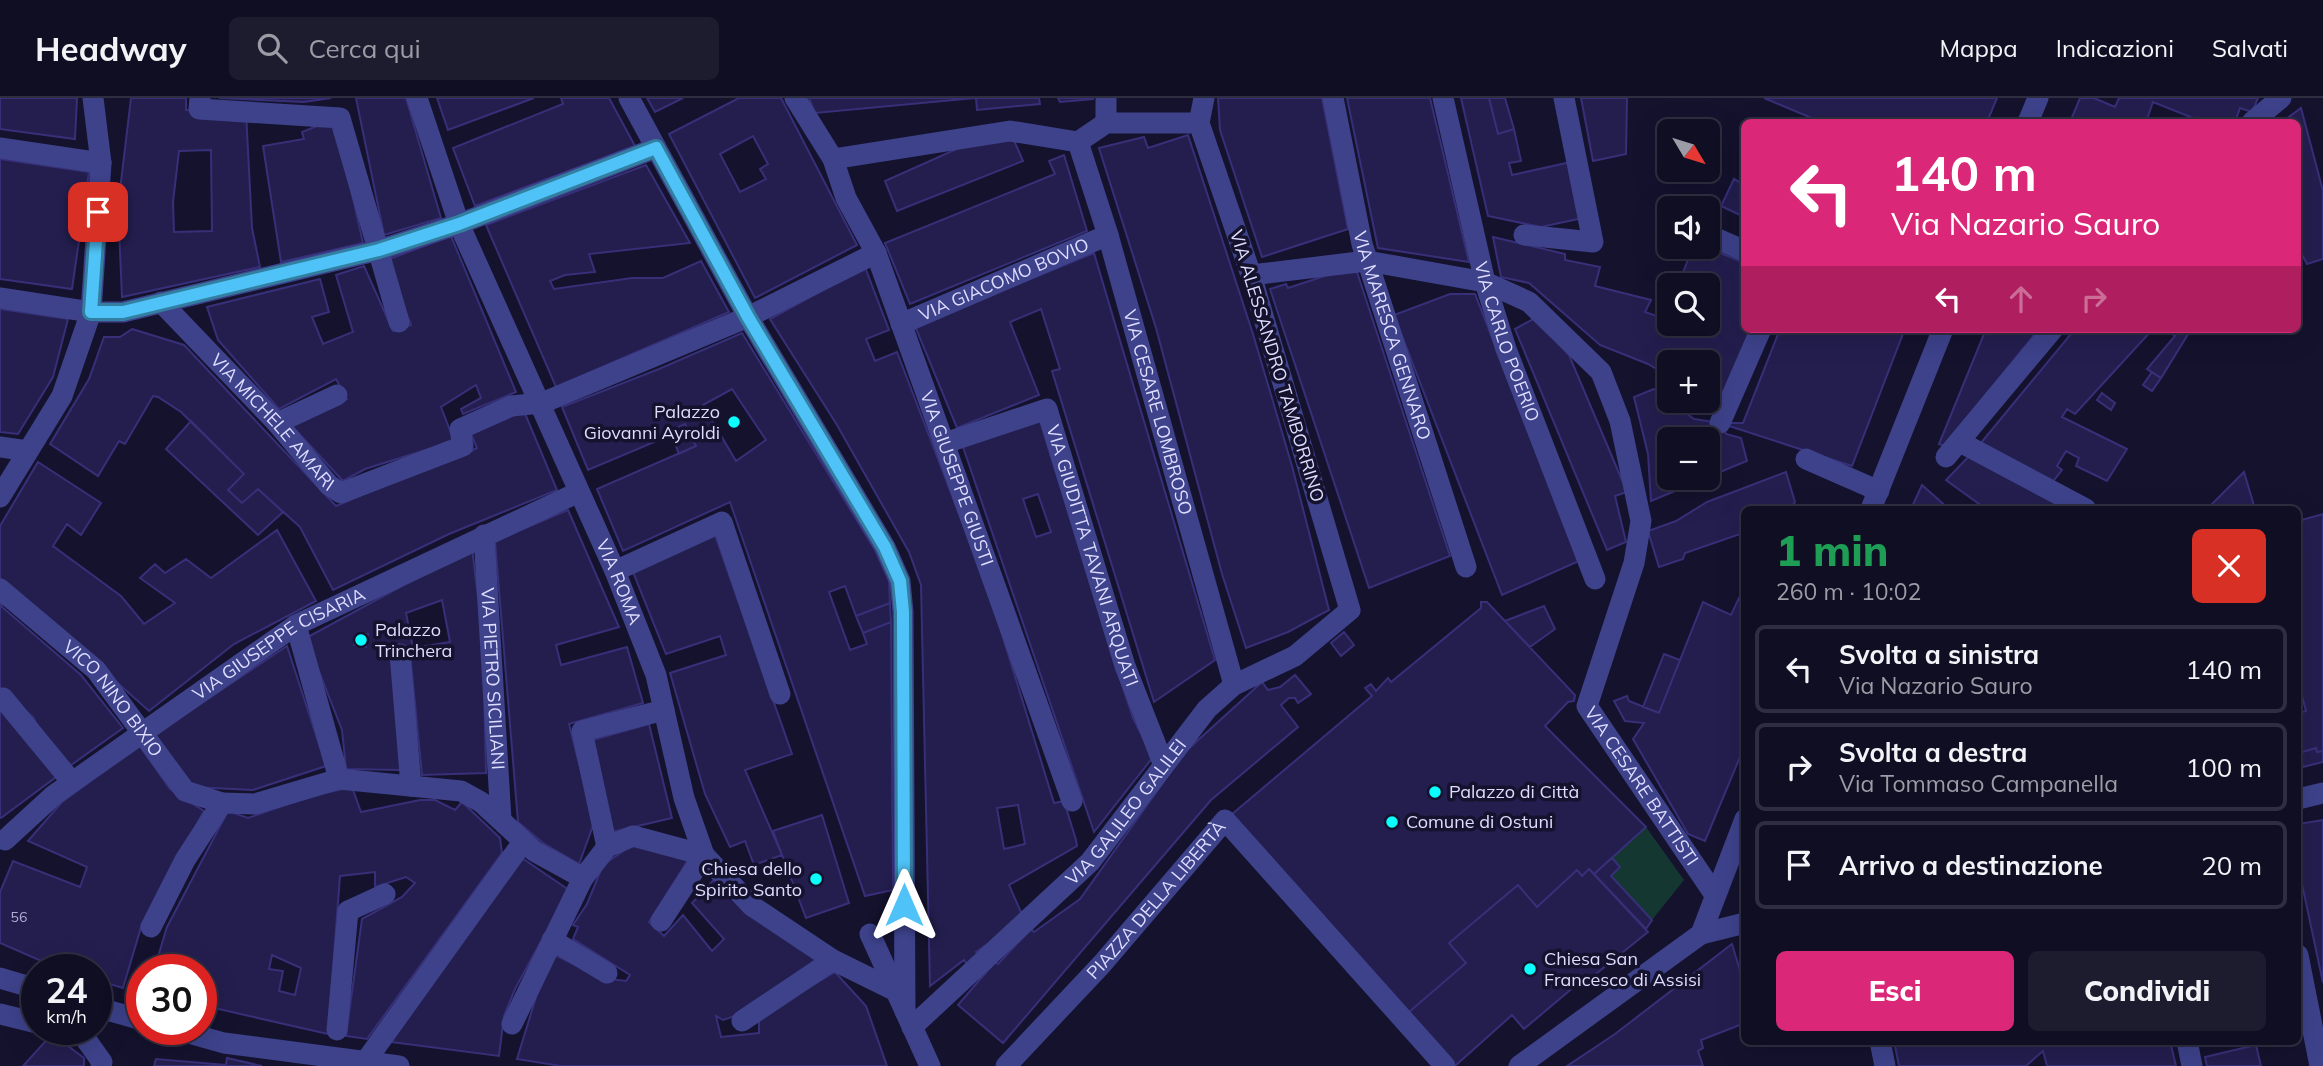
<!DOCTYPE html>
<html lang="it">
<meta charset="utf-8">
<style>
body{margin:0;font-family:Mulish,sans-serif;background:#1d1c2f;color:#f1f3f6;height:100vh;display:flex;flex-direction:column;font-size:26px;white-space:nowrap}
*{box-sizing:border-box;margin:0}
p{font-size:23px;color:#9b9ca5}
.icon{flex:none;width:38px;height:38px;fill:none;stroke:currentColor;stroke-width:2;stroke-linecap:round;stroke-linejoin:round}
.map{position:relative;flex:1;overflow:hidden}
.panel{position:absolute;left:1741px;top:408px;width:560px;height:539px;display:flex;flex-direction:column;background:#0f0e22;border-radius:10px;box-shadow:0 7px 28px #0002,0 0 0 2px #2f2e40}
.panel>*{flex:none}
.hud{position:absolute;left:1741px;top:21px;width:560px;height:214px;border-radius:10px;box-shadow:0 7px 28px #0002,0 0 0 2px #2f2e40;background:#db2777;color:#fff;overflow:hidden}
.needle{width:46px;rotate:128deg}
.fabs{position:absolute;left:1657px;top:21px;display:grid;gap:14px}
.fabs a{display:grid;place-items:center;width:63px;height:63px;border-radius:10px;background:#0f0e22;box-shadow:0 7px 28px #0002,0 0 0 2px #2f2e40;font-size:35px}
.speed{position:absolute;left:21px;top:856px;display:flex;gap:14px;font-size:35px;font-weight:700;text-align:center}
.speed>*{display:grid;place-content:center;width:91px;height:91px;border-radius:50%;background:#0f0e22;box-shadow:0 7px 28px #0002,0 0 0 2px #2f2e40;line-height:1}
.speed small{font-size:18px;font-weight:400}
.speed .limit{border:10px solid #d22;background:#fff;color:#111}
.pin{position:absolute;display:grid;place-items:center;width:60px;height:60px;color:#fff;margin:-30px;border-radius:14px;box-shadow:0 4px 10px #0006}
.me{position:absolute;width:77px;margin:-38px;rotate:0deg;stroke-linejoin:round;filter:drop-shadow(0 0 5px #0008)}
.turn{display:flex;align-items:center;gap:24px;height:147px;padding:0 35px;font-size:32px}
.turn .icon{width:91px;height:91px;stroke-width:2.5}
.turn b{display:block;font-size:49px;line-height:60px}
.lanes{display:flex;align-items:center;height:66px;padding:0 35px;background:#0003;justify-content:center;gap:35px;direction:ltr}
.lanes .off{opacity:.35}
.round{display:grid;place-items:center;flex:none;width:74px;height:74px;border-radius:10px;background:#1d1c2f}
.head{display:flex;align-items:center;justify-content:space-between;height:119px;padding:0 35px}
h1{font-size:42px;font-weight:800;line-height:52px;color:#1e9e55}
.primary-button{display:flex;gap:14px;margin-top:auto;padding:14px 35px}
.primary-button a{flex:1;height:80px;border-radius:10px;background:#db2777;color:#fff;font-size:28px;font-weight:800;line-height:80px;text-align:center}
.primary-button a+a{background:#1d1c2f;color:#f1f3f6}
ul{padding:0;list-style:none}
li{display:flex;align-items:center;gap:21px;height:88px;margin:0 14px 10px;padding:0 21px;border:4px solid #2f2e40;border-radius:10px}
li div{flex:1}
li b{display:block;font-size:26px}
li em{font-style:normal}
header{display:flex;align-items:center;gap:42px;box-sizing:border-box;height:98px;padding:0 35px;background:#0f0e22;border-bottom:2px solid #2f2e40}
header strong{font-size:33px}
nav{display:flex;gap:38px;margin-inline-start:auto;font-size:24px}
.search{width:490px;height:63px;background:#1d1c2f;display:flex;align-items:center;gap:18px;box-sizing:border-box;padding:0 24px;border-radius:10px;color:#9b9ca5;font-size:26px}
.map>svg:first-child{display:block}
.green{fill:#153732}
.building{fill:#231e4e;stroke:#373079;stroke-width:2;fill-rule:evenodd}
.lines{fill:none;stroke-linecap:round;stroke-linejoin:round}
.minor{stroke:#3d428b;stroke-width:21}
.route-casing{stroke:#337fa1;stroke-width:18}
.route{stroke:#4fc3f7;stroke-width:12}
.poi-dot{fill:#0afefe;stroke:#14122d;stroke-width:2.5}
.labels{text-anchor:middle;stroke-width:7;stroke-linejoin:round;paint-order:stroke}
.number-label{font-size:14px;fill:#afadd3}
.street-label{font-size:18px;fill:#deddff;stroke:#14122d}
.poi-label{font-size:18px;fill:#deddff;stroke:#14122d;text-anchor:start}
</style>
<header>
<strong>Headway</strong>
<div class="search"><svg class="icon" aria-label="search" viewBox="0 0 24 24"><circle cx="10" cy="10" r="6"/><path d="M15 15l6 6"/></svg>Cerca qui</div>
<nav><a>Mappa</a><a>Indicazioni</a><a>Salvati</a></nav>
</header>
<div class="map">
<svg width="2323" height="968" viewBox="0 0 2323 968">
<rect width="100%" height="100%" fill="#14122d"/>
<!-- green -->
<path class="green" d="M1646,729L1684,782L1652,822L1611,778L1620,769L1612,760Z"/>
<!-- building -->
<path class="building" d="M0,0H77L75,41L0,31Z
M131,0H186V12L246,14L252,130L260,169L122,199L118,109ZM211,52L212,133L174,134L173,104L179,53Z
M219,0H331L304,4Z
M356,0H406L441,120L384,137Z
M437,0H534L448,32Z
M561,0H609L635,48L475,108L453,50L563,6Z
M647,0H683L655,14Z
M739,0H781L857,147L755,200L669,36ZM753,38L768,66L760,71L766,81L740,94L720,56Z
M809,0H975L815,15Z
M976,0H1039L1040,6L977,12Z
M1058,0H1093V1L1060,4Z
M1218,0H1322L1348,131L1262,159L1220,32Z
M1347,0H1430L1469,164L1378,150Z
M1461,0H1489L1498,36L1514,31L1521,63L1509,65L1512,77L1571,64L1583,120L1541,129L1488,118Z
M1489,0H1505L1514,31L1498,36Z
M1581,0H1627L1626,56L1593,63Z
M1764,0H1997L1987,24H1821Z
M2080,0H2094L2115,9L2119,0H2258L2252,14L2240,10L2235,24H2203L2153,4L2147,21L2154,24H2070Z
M2301,10L2323,93V161L2307,166L2298,149V24H2282Z
M336,25L363,145L281,164L263,48L304,41L302,34L322,26Z
M1188,37L1253,236L1292,368L1329,512L1288,534L1246,550L1222,476L1156,230L1099,50L1144,39L1148,50Z
M1012,38L1023,63L897,113L885,83L979,41Z
M1064,57L1087,133L910,206L885,145L1055,76L1049,63Z
M0,61L89,74L72,191L0,181Z
M646,67L690,145L589,156L595,174L565,177L550,183L554,191L632,180H663L701,163L729,214L556,289L486,127Z
M1734,81L1745,87L1742,118L1721,108Z
M451,138L516,294L463,316L461,311L481,300L476,287L441,309L454,343L365,371L343,383L292,328L347,301L336,281L279,311L218,242L207,209L320,181L329,214L312,219L323,246L353,234L336,177L364,168L393,233L411,227L384,163Z
M1493,139L1565,156V162L1600,169L1595,188L1651,202L1645,214L1665,221L1670,209V226H1708V187H1678L1693,149H1705L1745,165V231H1752L1721,310L1708,302V264H1670V279L1648,266L1600,247L1529,185L1501,179Z
M1094,155L1215,562L1154,604L1052,273L1060,271L1041,211L1010,224L1039,297L957,330L915,228Z
M1355,168L1450,458L1369,490L1270,191L1286,186L1288,190Z
M865,169L889,232L866,241L875,263L897,254L990,497L1054,705L1064,703L1076,742L1077,748L1009,787L1024,821L976,854L982,862L970,871L964,862L930,888L921,487L909,454L837,327L770,221ZM1018,707L1025,746L1004,751L997,710Z
M1450,196H1475L1579,463L1502,497L1394,217Z
M0,211L68,221L53,279L18,336L0,334Z
M1535,220L1569,257L1627,394L1615,398L1626,444L1607,452L1515,231Z
M132,231L184,247L336,408L440,364L458,360L477,350L471,336L524,313L557,392L449,436L333,492L300,429L258,391L242,405L228,392L244,376L181,314L158,299L153,298L125,346L119,343L98,378L50,346L89,281L104,239H120Z
M1780,231L1904,233L1852,368L1720,325H1743Z
M1986,231H2039L1944,348L1939,346Z
M2075,231H2153L2075,316L2067,311L2062,319L2127,351L2107,383L2076,368L2079,360L2066,353L2057,368L2062,372L2051,386L1980,346Z
M2166,231L2190,233L2161,280L2147,271L2175,238Z
M742,235L875,452L889,483L890,505L856,518L845,488L829,494L850,552L867,546L863,535L891,524L893,792L865,798L730,404L623,453L597,391L696,348L685,326L670,333L671,337L588,372L562,309L659,271Z
M2152,274L2161,280L2152,293L2143,287Z
M732,291L766,342L736,363L703,307Z
M1654,291L1694,321L1720,325L1726,336L1741,340L1747,363L1708,379V341H1670V380H1706L1651,403L1648,356L1634,299Z
M2102,295L2115,305L2111,312L2097,302Z
M1039,320L1111,553L1133,620L1153,659L1094,734L962,346ZM1038,396L1051,434L1036,439L1023,401Z
M191,323L244,376L228,392L242,405L258,391L283,414L258,437L166,351Z
M685,326L696,348L679,356L670,333Z
M1972,355L2066,411H1986L1946,382Z
M38,364L101,405L81,437L67,426L53,448L121,498L144,526L175,505L140,480L155,466L165,475L186,461L211,480L277,432L316,503L234,546L149,613L0,480V428Z
M1786,374L1795,404L1790,411H1745V451L1740,436L1685,455L1683,461L1659,469L1648,433L1676,423L1707,404Z
M2244,374L2255,411H2207Z
M1922,387L1949,411H1911Z
M568,412L619,529L556,547L561,567L627,549L643,605L569,626L594,725L579,766L543,745L518,724L495,443Z
M2323,416V653L2317,654L2316,650L2299,655L2302,664L2298,665V615L2306,613L2298,583V423Z
M715,437L792,656L745,672L782,757L754,767L745,743L730,749L705,696L670,575L726,557L720,538L666,556L633,474Z
M472,450L483,541L486,675L422,677L410,555L400,672L346,671L342,632L306,540ZM442,502L450,544L413,550L406,515Z
M1745,487V647L1705,743L1688,736L1633,641L1644,625L1625,623L1614,603L1627,598L1629,603L1659,615L1703,504L1731,517Z
M0,497L6,502L1,508L81,577L123,630L67,670L46,645L33,619L0,590Z
M1481,504H1487L1575,597L1574,603L1568,604L1545,628L1646,729L1594,776L1589,771L1582,778L1577,772L1537,809L1518,787L1449,845L1466,865L1402,920L1225,722L1372,598L1365,590L1371,586L1376,593L1388,580L1391,584L1481,510Z
M890,505L891,524L863,535L856,518Z
M1544,508L1555,531L1530,549L1505,523Z
M1344,534L1354,547L1341,558L1331,545Z
M368,536L366,549L354,547L357,537Z
M287,548L326,668L253,692L192,689L154,637Z
M1664,556L1680,562L1659,615L1643,609Z
M1295,577L1311,596L1298,605L1295,600H1289L1281,607L1298,629L1211,702L1003,945L958,907L995,864L998,866L1031,831L1034,834L1080,801L1185,654L1262,584L1268,592L1280,589Z
M0,612L56,679L1,720L0,719Z
M649,626L672,720L612,734L589,643Z
M139,647L170,691L204,713L142,826L123,890L96,882V872H62L0,845V794L13,763L80,789L87,769L28,743L62,704Z
M2316,650L2317,654L2323,653V664L2303,669L2299,655Z
M352,689L361,714L420,702H435L455,712L462,704L500,740L502,755L367,941L346,938L362,821L402,799L415,785L406,779L375,789V774L340,778L328,936L201,907V872H154L167,829L228,713L248,720L311,698ZM272,857L301,870L295,897L279,893L283,873L269,871Z
M822,717L849,805L806,820L773,733Z
M2323,722V885L2298,767V726Z
M635,745L688,762L649,824L664,838L683,817L712,853L724,841L692,805L723,772L817,861L747,914L723,922L716,918L721,939L759,935V919L835,874L866,908L887,968H561L517,961L537,896L555,857L602,880L626,883L630,877L573,841L578,829L573,827L587,806L603,767Z
M522,760L569,792L515,891L504,918L499,958L391,944Z
M1612,760L1620,769L1611,778L1652,822L1646,831L1594,776Z
M1589,771L1648,834L1591,880L1588,877L1524,931L1512,917L1455,968H1445L1402,920L1466,865L1449,845L1518,787L1537,809L1577,772L1582,778Z
M1732,846L1745,889V925L1701,942L1703,950L1698,953L1703,968H1567L1615,936Z
M52,936L84,960V968H23Z
M1894,943H2170L2176,968H2047L2043,953L2026,968H1899Z
M2256,947L2261,968H2207L2205,959Z
M227,960L262,968H154L156,961L226,967Z"/>
<g class="lines">
<!-- minor -->
<g class="minor">
<path d="M200,0L199,11L340,20L399,224"/>
<path id="s1" d="M417,0L459,126L615,473L656,577L684,700L704,757L752,808L833,862L896,893"/>
<path d="M629,0L748,219L885,449L900,483L903,514L905,913"/>
<path id="s2" d="M795,0L833,61L846,100L876,155L1072,703"/>
<path d="M1106,0V25"/>
<path id="s3" d="M1333,0L1362,146L1466,469"/>
<path id="s4" d="M1443,0L1485,184L1506,251L1595,481"/>
<path d="M2028,24L2038,0"/>
<path d="M2252,24L2281,0"/>
<path id="s5" d="M1078,44L1108,137L1234,587"/>
<path d="M0,50L101,65"/>
<path d="M833,61L1010,33L1078,44L1106,25H1199"/>
<path d="M1524,137L1593,144L1564,0"/>
<path d="M1708,137L1745,153"/>
<path id="s6" d="M1251,177L1367,163L1485,184L1529,204L1601,274L1620,323L1641,423L1634,465L1587,608L1715,797"/>
<path d="M0,200L91,214H123L379,152L459,126L656,50"/>
<path id="s7" d="M161,204L277,325L329,387L341,395L463,348L460,331L511,308L542,305L748,219L876,155"/>
<path id="s8" d="M901,226L1108,137"/>
<path d="M277,325L337,297"/>
<path d="M1720,325L1761,231"/>
<path d="M1960,344L2086,411"/>
<path id="s9" d="M945,345L1047,311L1125,568L1163,665"/>
<path d="M0,349L28,353"/>
<path d="M1946,359L2053,231"/>
<path d="M1806,361L1879,393"/>
<path d="M0,399L62,298L91,214L101,65L93,0"/>
<path d="M1871,411L1943,231"/>
<path id="s10" d="M484,437L501,722"/>
<path d="M615,473L722,424L780,596"/>
<path id="s11" d="M0,491L96,572L185,693L222,705"/>
<path d="M296,527L339,681L461,693L481,704L534,753L583,780L607,749L633,738L704,757L661,823"/>
<path d="M400,556L411,688"/>
<path d="M0,600H3L72,684"/>
<path d="M2298,701L2323,695"/>
<path id="s12" d="M5,742L54,697L296,527L579,394"/>
<path d="M607,749L582,633L664,612"/>
<path d="M151,829L185,762L222,705L255,706L339,681"/>
<path d="M870,836L930,968"/>
<path d="M1701,836L1745,825"/>
<path d="M552,842L607,875"/>
<path d="M2298,857L2320,968"/>
<path d="M0,880L37,891"/>
<path d="M96,909L142,922"/>
<path d="M0,916L37,925"/>
<path d="M742,923L833,862"/>
<path d="M512,926L583,780"/>
<path id="s13" d="M912,929L1090,764L1207,611L1234,587L1295,558L1350,512L1251,177L1199,25L1204,0"/>
<path d="M60,931L82,936L102,964L101,968"/>
<path d="M174,931L224,945L399,968"/>
<path d="M337,932L348,813L385,796"/>
<path d="M1880,943L1885,968"/>
<path d="M2187,943L2192,968"/>
<path d="M365,964L523,744"/>
<path id="s14" d="M1006,968L1102,866L1225,722L1445,968"/>
<path d="M1519,968L1701,836L1745,721"/>
</g>
</g>
<g class="lines">
<!-- route casing -->
<g class="route-casing">
<path id="route" d="M98,114L91,214H123L379,152L459,126L656,50L748,219L885,449L900,483L903,514L904,807"/>
</g>
<!-- route -->
<use href="#route" class="route"/>
</g>
<!-- markers -->
<g class="poi-dot">
<circle cx="734" cy="324" r="7"/>
<circle cx="361" cy="542" r="7"/>
<circle cx="1435" cy="694" r="7"/>
<circle cx="1392" cy="724" r="7"/>
<circle cx="816" cy="781" r="7"/>
<circle cx="1530" cy="871" r="7"/>
</g>
<g class="labels">
<!-- number labels -->
<g class="number-label">
<text x="19" y="824">56</text>
</g>
<!-- street labels -->
<g class="street-label">
<text dy="6" stroke="none"><textPath href="#s8" startOffset="112">VIA GIACOMO BOVIO</textPath></text>
<text dy="6" stroke="none"><textPath href="#s3" startOffset="245">VIA MARESCA GENNARO</textPath></text>
<text dy="6" stroke="none"><textPath href="#s4" startOffset="252">VIA CARLO POERIO</textPath></text>
<text transform="translate(1277 268) rotate(73)" y="6">VIA ALESSANDRO TAMBORRINO</text>
<text dy="6" stroke="none"><textPath href="#s5" startOffset="282">VIA CESARE LOMBROSO</textPath></text>
<text dy="6" stroke="none"><textPath href="#s7" startOffset="164">VIA MICHELE AMARI</textPath></text>
<text dy="6" stroke="none"><textPath href="#s2" startOffset="415">VIA GIUSEPPE GIUSTI</textPath></text>
<text dy="6" stroke="none"><textPath href="#s9" startOffset="261">VIA GIUDITTA TAVANI ARQUATI</textPath></text>
<text dy="6" stroke="none"><textPath href="#s1" startOffset="525">VIA ROMA</textPath></text>
<text dy="6" stroke="none"><textPath href="#s12" startOffset="338">VIA GIUSEPPE CISARIA</textPath></text>
<text dy="6" stroke="none"><textPath href="#s10" startOffset="144">VIA PIETRO SICILIANI</textPath></text>
<text dy="6" stroke="none"><textPath href="#s11" startOffset="158">VICO NINO BIXIO</textPath></text>
<text dy="6" stroke="none"><textPath href="#s6" startOffset="830">VIA CESARE BATTISTI</textPath></text>
<text dy="6" stroke="none"><textPath href="#s13" startOffset="304">VIA GALILEO GALILEI</textPath></text>
<text dy="6" stroke="none"><textPath href="#s14" startOffset="224">PIAZZA DELLA LIBERTÀ</textPath></text>
</g>
<!-- poi labels -->
<g class="poi-label">
<text x="720" y="320" text-anchor="end">Palazzo<tspan x="720" dy="21">Giovanni Ayroldi</tspan></text>
<text x="375" y="538">Palazzo<tspan x="375" dy="21">Trinchera</tspan></text>
<text x="1449" y="700">Palazzo di Città</text>
<text x="1406" y="730">Comune di Ostuni</text>
<text x="802" y="777" text-anchor="end">Chiesa dello<tspan x="802" dy="21">Spirito Santo</tspan></text>
<text x="1544" y="867">Chiesa San<tspan x="1544" dy="21">Francesco di Assisi</tspan></text>
</g>
</g>
</svg>
<div class="fabs">
<a><svg class="needle" viewBox="-14 -14 28 28"><path d="M0-13l5 13h-10z" fill="#e53935"/><path d="M0 13l5-13h-10z" fill="#9b9ca5"/></svg></a>
<a><svg class="icon" aria-label="sound" viewBox="0 0 24 24"><path d="M4 9h4l5-4v14l-5-4H4zM17 9q2 3 0 6"/></svg></a>
<a><svg class="icon" aria-label="search" viewBox="0 0 24 24"><circle cx="10" cy="10" r="6"/><path d="M15 15l6 6"/></svg></a>
<a>+</a>
<a>−</a>
</div>
<div class="speed"><div>24<small>km/h</small></div><div class="limit">30</div></div>
<div class="pin" style="left:98px;top:114px;background:#d93025"><svg class="icon" aria-label="arrive" viewBox="0 0 24 24"><path d="M6 21V4h12l-3 4 3 4H6"/></svg></div>
<svg class="me" style="left:904px;top:807px" viewBox="-20 -20 40 40"><path d="M0-17L14 15 0 8-14 15z" fill="#4fc3f7" stroke="#fff" stroke-width="4"/></svg>
<div class="hud">
<div class="turn"><svg class="icon" aria-label="left" viewBox="0 0 24 24"><path d="M17 20v-9H6M10 6l-5 5 5 5"/></svg><div><b>140 m</b>Via Nazario Sauro</div></div>
<div class="lanes"><svg class="icon" aria-label="left" viewBox="0 0 24 24"><path d="M17 20v-9H6M10 6l-5 5 5 5"/></svg><svg class="icon off" aria-label="ahead" viewBox="0 0 24 24"><path d="M12 20V5M6 11l6-6 6 6"/></svg><svg class="icon off" aria-label="right" viewBox="0 0 24 24"><path d="M7 20v-9h11M14 6l5 5-5 5"/></svg></div>
</div>
<section class="panel">
<div class="head"><div><h1>1 min</h1><p>260 m · 10:02</p></div><a class="round" style="background:#d93025;color:#fff"><svg class="icon" aria-label="close" viewBox="0 0 24 24"><path d="M6 6l12 12M18 6L6 18"/></svg></a></div>
<ul>
<li><svg class="icon" aria-label="left" viewBox="0 0 24 24"><path d="M17 20v-9H6M10 6l-5 5 5 5"/></svg><div><b>Svolta a sinistra</b><p>Via Nazario Sauro</p></div><em>140 m</em></li>
<li><svg class="icon" aria-label="right" viewBox="0 0 24 24"><path d="M7 20v-9h11M14 6l5 5-5 5"/></svg><div><b>Svolta a destra</b><p>Via Tommaso Campanella</p></div><em>100 m</em></li>
<li><svg class="icon" aria-label="arrive" viewBox="0 0 24 24"><path d="M6 21V4h12l-3 4 3 4H6"/></svg><div><b>Arrivo a destinazione</b></div><em>20 m</em></li>
</ul>
<div class="primary-button"><a>Esci</a><a>Condividi</a></div>
</section>
</div>
